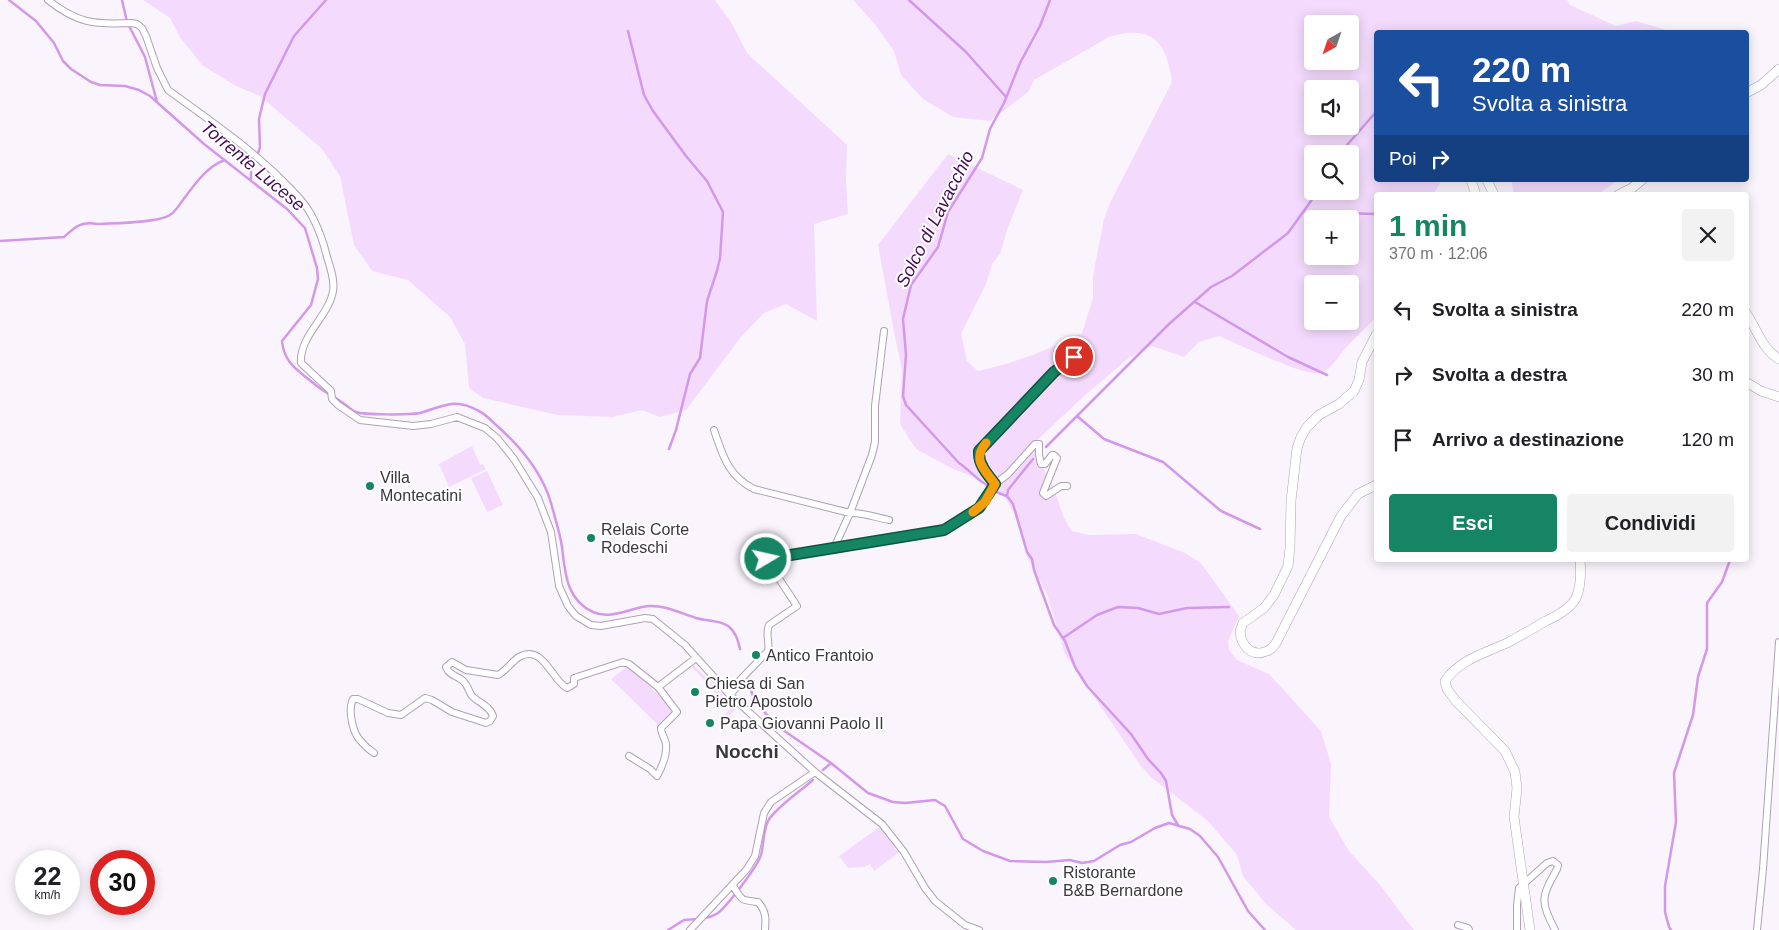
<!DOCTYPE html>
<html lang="it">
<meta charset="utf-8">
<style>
body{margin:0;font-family:Arial,sans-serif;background:#f2f2f2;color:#202124;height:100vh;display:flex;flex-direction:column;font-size:19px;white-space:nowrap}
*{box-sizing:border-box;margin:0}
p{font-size:16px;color:#757577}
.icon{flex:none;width:28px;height:28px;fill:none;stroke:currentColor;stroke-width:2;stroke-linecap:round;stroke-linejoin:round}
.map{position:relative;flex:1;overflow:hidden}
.panel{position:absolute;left:1374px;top:192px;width:375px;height:370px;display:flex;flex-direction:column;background:#fff;border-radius:5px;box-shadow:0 2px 12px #0003}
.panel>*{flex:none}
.banner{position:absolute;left:1374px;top:30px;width:375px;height:152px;border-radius:5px;box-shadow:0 2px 12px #0003;background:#1a4fa0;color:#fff;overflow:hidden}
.needle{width:32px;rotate:220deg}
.controls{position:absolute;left:1304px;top:15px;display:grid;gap:10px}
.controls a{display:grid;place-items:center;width:55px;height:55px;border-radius:5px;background:#fff;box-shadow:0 2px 12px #0003;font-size:25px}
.speed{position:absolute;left:15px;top:850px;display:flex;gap:10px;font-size:25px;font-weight:700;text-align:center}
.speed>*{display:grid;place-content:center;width:65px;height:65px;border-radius:50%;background:#fff;box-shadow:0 2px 12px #0003;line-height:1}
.speed small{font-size:12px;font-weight:400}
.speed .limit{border:8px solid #d22;background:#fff;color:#111}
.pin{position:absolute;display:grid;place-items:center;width:42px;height:42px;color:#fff;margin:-21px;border:2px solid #fff;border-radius:50%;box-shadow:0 1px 5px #0007}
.me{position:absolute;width:55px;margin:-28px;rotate:81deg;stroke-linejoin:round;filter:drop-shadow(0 0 4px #0008)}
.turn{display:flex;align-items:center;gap:18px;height:105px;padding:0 15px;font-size:22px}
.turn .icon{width:65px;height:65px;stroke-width:2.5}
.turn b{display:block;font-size:35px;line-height:42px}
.then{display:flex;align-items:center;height:48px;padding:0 15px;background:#0003;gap:10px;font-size:19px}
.round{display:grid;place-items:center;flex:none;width:52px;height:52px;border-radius:5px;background:#f2f2f2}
.head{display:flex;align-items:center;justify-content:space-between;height:85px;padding:0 15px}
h1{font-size:30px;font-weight:700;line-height:38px;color:#158563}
.button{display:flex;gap:10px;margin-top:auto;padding:10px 15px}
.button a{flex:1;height:58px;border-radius:5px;background:#158563;color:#fff;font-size:20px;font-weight:700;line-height:58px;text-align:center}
.button a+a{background:#f2f2f2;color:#202124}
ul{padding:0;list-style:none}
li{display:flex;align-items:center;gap:15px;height:65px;padding:0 15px}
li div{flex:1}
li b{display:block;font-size:19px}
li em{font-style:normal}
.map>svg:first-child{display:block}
.green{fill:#f4dbfd;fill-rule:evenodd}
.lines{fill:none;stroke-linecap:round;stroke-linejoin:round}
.stream{stroke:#d398ea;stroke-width:2.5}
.minor-casing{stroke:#b0a1b6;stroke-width:8}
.secondary-casing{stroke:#b0a1b6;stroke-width:10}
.minor{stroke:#fff;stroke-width:6}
.secondary{stroke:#fff;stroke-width:9}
.route-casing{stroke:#0e5640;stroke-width:12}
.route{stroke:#158563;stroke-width:9}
.slow{stroke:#f59e0b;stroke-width:9}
.poi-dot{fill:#158563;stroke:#fff;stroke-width:2}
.labels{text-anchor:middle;stroke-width:4;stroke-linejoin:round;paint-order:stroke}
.poi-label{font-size:16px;fill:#3c363f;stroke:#fff;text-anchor:start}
.water-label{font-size:18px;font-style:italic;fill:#450d57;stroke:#fff}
.quarter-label{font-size:19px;font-weight:bold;fill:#3c363f;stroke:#fff}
</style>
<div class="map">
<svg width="1779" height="930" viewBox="0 0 1779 930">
<rect width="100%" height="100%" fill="#faf4fd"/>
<!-- green -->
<path class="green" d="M143,0H715L731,22L747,53L847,145L846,180L848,214L814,224L817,321L786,304L764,313L740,338L686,410L660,417L642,410L612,417L558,415L483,398L469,388L465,344L450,317L408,280L372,271L354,245L340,176L322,149L260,96L236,86L202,65L180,37L170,18Z
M853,0H1567L1570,5L1616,26L1636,21L1673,32H1376V180H1438L1440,183L1433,195H1376V317C1366,329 1354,338 1344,350C1336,359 1332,370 1319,373C1307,377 1235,343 1219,336L1199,342L1184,357L1152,346L1130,357L1083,397L1031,446L1052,484L1064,518L1072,531L1089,535L1136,534L1185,553L1201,563L1239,616L1228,641L1229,650L1237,660L1269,674L1321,731L1331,764L1329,817L1349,851L1380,885L1414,930H1296L1266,904L1243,876L1237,855L1208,821L1152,778L1141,766L1065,654L1047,594L1026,555L1024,541L1017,518L1006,499L989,483L951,468L916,449L900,424L902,371L893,326L878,245L948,154L1023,190L1008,227L1000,254L992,264L986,284L961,334L967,361L978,371C1014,363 1049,350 1082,333L1093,298V276L1104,219L1110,203L1172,82C1167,41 1151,24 1109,37L1034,80L1028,92L990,121L953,117L923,99L901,75L894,51L875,24ZM1312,24H1350V61H1312ZM1312,89H1350V126H1312ZM1312,154H1350V191H1312ZM1312,219H1350V256H1312ZM1312,284H1350V321H1312Z
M1514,180H1618L1597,195H1514L1512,183Z
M472,446L480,465L483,464L486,469L449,487L439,464Z
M487,471L503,505L487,512L471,478Z
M694,665L736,709L725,719L721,718L730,709L692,667Z
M628,666L674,709V711L659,726L611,679Z
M881,826L896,846L894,848L898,853L874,871L870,864L864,867L848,868L839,856Z"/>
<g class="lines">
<!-- stream -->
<path class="stream" d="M9,0L36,21L54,43L63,61L71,69L91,82L100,85L125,86L139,90L150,96L204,144L287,209L305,228L317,268L318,279L311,305L282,341C284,362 296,369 312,382C322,391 333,396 343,403C347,405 351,410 356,412C364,415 410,415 420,413C442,407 454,397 477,410C484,413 490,419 495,424C519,445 542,472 551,503C555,518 560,533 562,547C565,572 566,600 593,612C610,620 631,608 648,606C666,605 680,613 696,618C706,621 720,620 728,626C736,632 738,641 740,649
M122,0L127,22L145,57L157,102
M909,0L966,52L1006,97
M628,31L644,95L653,111L686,156L707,181L723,212L720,258L717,271L707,301L700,358L690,374L676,430L669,449
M1339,154L1376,112
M251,181V169L253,161L257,156L260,147L259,119L265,94L294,36L326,0
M1304,212L1376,214
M0,241L64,237C75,227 81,221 97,224C113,223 158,223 170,215C176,211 179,205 183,200C194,185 207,166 225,160
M1195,302L1288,357L1327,375
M1077,416L1104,439L1163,462L1221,511L1260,529
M1046,447L1169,324L1211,287L1232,276L1288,233L1311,201L1316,191
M989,486C977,481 970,470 959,463L906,405L903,396L906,355L903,319L911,285L938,247L948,212L982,158L990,129L1004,103L1020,63L1040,26L1050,0
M996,492L1007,496L1013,504L1027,552L1032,559L1034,570L1054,625L1065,641L1075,667L1087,686L1131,734L1148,759L1161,773L1166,781L1172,815L1178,825
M1007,496L1008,490L1033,459
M1063,638L1097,615L1118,607L1138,608L1159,614L1187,608L1229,607
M746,677L753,696L766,714L783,730L831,763L868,793L893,802L905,803L935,800L945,806L963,839L983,851L1010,861L1046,862L1070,860L1082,863L1094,861L1120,845L1131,842L1155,828L1169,823L1190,829L1200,836L1218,857L1248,911L1265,930
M823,770L831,763
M704,918C709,918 713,916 718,913C727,906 758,866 761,855C764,844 763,831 768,821C775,808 802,790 813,780
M668,930L684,920L698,919
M1671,930L1669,927L1665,912V886L1676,822L1674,773L1693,715L1698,677L1707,649V603L1722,582L1730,560"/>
<!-- minor casing -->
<g class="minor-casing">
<path id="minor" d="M48,0C77,23 94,25 131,23L137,24L142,28L146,36L157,68L168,90C208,119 249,147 284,182C295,193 306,204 313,218C319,230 324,244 327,257C330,267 335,280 333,291C329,316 299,336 301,363L331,391L332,399L338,405L360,420L413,426L431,424L457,417L485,428L497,438L514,459L538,498L551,532L559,586L568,606L576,616L591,625L601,626L645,618L653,619L685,645L730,695L815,772L882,824L904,852L925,888L935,901L965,925L979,930
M714,430C723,456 728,476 754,489L850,513C862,512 877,518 889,520
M995,484C987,474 978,464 979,451L1054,372L1080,353
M834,548L850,513L872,455L875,442V406L884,331
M658,687L696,658
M730,695L740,683V680L768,651C770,642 765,634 769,625L797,606L766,559L944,530L979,508L995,484L1008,474L1035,444H1039V455L1041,464H1045L1052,455H1054L1057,458L1043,493L1046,496L1061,486H1067
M374,753C368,749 363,744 359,739C352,730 348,709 353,699H358L388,713L401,715L425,698L432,700L452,712L486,723L490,721L493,716C490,706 479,703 472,696C469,692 468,686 464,682C459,676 449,676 446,667L452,662L466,670L498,675C506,671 511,662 519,657C543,643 552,681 567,688L574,684V678L623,662L629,664L658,687L677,712L661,728C661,734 665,738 666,744C667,754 662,767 657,776L650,769L629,756
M733,886C743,901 740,900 758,902C766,911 766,918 765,930
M1458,925L1468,928L1469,930
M690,930L747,869L755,856L764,813L771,802L815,772
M1517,930V905L1519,888L1547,863L1553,861L1558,865L1557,869C1541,898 1540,900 1555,930
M1757,930L1763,869L1779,642"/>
</g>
<!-- secondary casing -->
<g class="secondary-casing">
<path id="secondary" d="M1746,93L1761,85L1779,69
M1471,180L1476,195
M1487,180L1494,195
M1618,195L1632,188L1642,180
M1746,313C1757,329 1762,349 1779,359
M1376,335L1362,362L1359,380L1354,391L1339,404L1319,415L1307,427L1301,437L1297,448L1291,501L1290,548L1288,566L1274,595L1264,608L1243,623L1240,631C1241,645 1251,658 1267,651C1270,650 1274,646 1276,643L1341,516L1358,494L1376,485
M1746,382L1761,391L1779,397
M1530,930L1514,817L1517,788L1515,772L1505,751L1456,701L1447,689L1445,681C1460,659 1486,653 1509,642C1522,635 1534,628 1546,621C1557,616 1570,609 1576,598C1581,587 1581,572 1580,560"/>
</g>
<!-- minor -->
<use href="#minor" class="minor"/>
<!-- secondary -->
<use href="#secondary" class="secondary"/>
</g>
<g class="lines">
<!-- route casing -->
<g class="route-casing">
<path id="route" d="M766,559L944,530L979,508L995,484C987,474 978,464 979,451L1054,372L1074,357"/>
</g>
<!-- route -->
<use href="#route" class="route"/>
<!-- slow -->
<path class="slow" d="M973,512L985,502L995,484C984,469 972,460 986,443"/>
</g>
<!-- markers -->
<g class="poi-dot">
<circle cx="370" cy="486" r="5"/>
<circle cx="591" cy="538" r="5"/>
<circle cx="756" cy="655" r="5"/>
<circle cx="695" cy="692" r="5"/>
<circle cx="710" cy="723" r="5"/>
<circle cx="1053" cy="881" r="5"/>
</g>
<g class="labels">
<!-- poi labels -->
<g class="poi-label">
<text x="380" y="483">Villa<tspan x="380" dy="18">Montecatini</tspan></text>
<text x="601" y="535">Relais Corte<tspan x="601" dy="18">Rodeschi</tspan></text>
<text x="766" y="661">Antico Frantoio</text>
<text x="705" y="689">Chiesa di San<tspan x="705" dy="18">Pietro Apostolo</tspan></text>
<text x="720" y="729">Papa Giovanni Paolo II</text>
<text x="1063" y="878">Ristorante<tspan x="1063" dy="18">B&amp;B Bernardone</tspan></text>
</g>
<!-- water labels -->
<g class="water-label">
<text transform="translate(253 166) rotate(40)" y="6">Torrente Lucese</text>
<text transform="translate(935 219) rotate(-63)" y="6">Solco di Lavacchio</text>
</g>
<!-- quarter labels -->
<g class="quarter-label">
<text x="747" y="758">Nocchi</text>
</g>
</g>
</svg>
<div class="controls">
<a><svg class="needle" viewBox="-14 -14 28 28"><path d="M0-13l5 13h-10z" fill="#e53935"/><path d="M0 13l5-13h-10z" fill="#757577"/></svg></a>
<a><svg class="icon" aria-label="sound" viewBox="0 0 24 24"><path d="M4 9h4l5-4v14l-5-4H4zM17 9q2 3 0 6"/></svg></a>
<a><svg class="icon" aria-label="search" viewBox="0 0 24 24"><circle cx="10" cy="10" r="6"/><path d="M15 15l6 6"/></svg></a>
<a>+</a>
<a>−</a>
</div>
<div class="speed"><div>22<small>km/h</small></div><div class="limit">30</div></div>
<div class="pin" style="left:1074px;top:357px;background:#d93025"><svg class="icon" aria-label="arrive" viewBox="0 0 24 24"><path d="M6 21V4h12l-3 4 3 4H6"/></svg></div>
<svg class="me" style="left:766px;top:559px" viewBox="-20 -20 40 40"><circle r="17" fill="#158563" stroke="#fff" stroke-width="3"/><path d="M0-11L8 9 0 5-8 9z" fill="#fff"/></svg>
<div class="banner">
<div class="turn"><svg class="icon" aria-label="left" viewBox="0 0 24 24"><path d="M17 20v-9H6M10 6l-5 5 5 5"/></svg><div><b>220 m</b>Svolta a sinistra</div></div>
<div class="then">Poi<svg class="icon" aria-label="right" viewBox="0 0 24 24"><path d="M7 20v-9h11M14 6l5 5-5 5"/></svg></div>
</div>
<section class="panel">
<div class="head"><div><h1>1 min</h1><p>370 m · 12:06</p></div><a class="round"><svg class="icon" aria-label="close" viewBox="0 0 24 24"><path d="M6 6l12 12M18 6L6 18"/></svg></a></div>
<ul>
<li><svg class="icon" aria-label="left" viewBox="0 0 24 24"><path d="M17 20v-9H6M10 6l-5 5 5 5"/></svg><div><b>Svolta a sinistra</b></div><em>220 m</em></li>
<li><svg class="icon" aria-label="right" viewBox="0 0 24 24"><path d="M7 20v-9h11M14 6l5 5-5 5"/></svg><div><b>Svolta a destra</b></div><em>30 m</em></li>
<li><svg class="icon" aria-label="arrive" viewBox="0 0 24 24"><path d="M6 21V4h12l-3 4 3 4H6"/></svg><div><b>Arrivo a destinazione</b></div><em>120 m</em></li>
</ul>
<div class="button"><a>Esci</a><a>Condividi</a></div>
</section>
</div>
